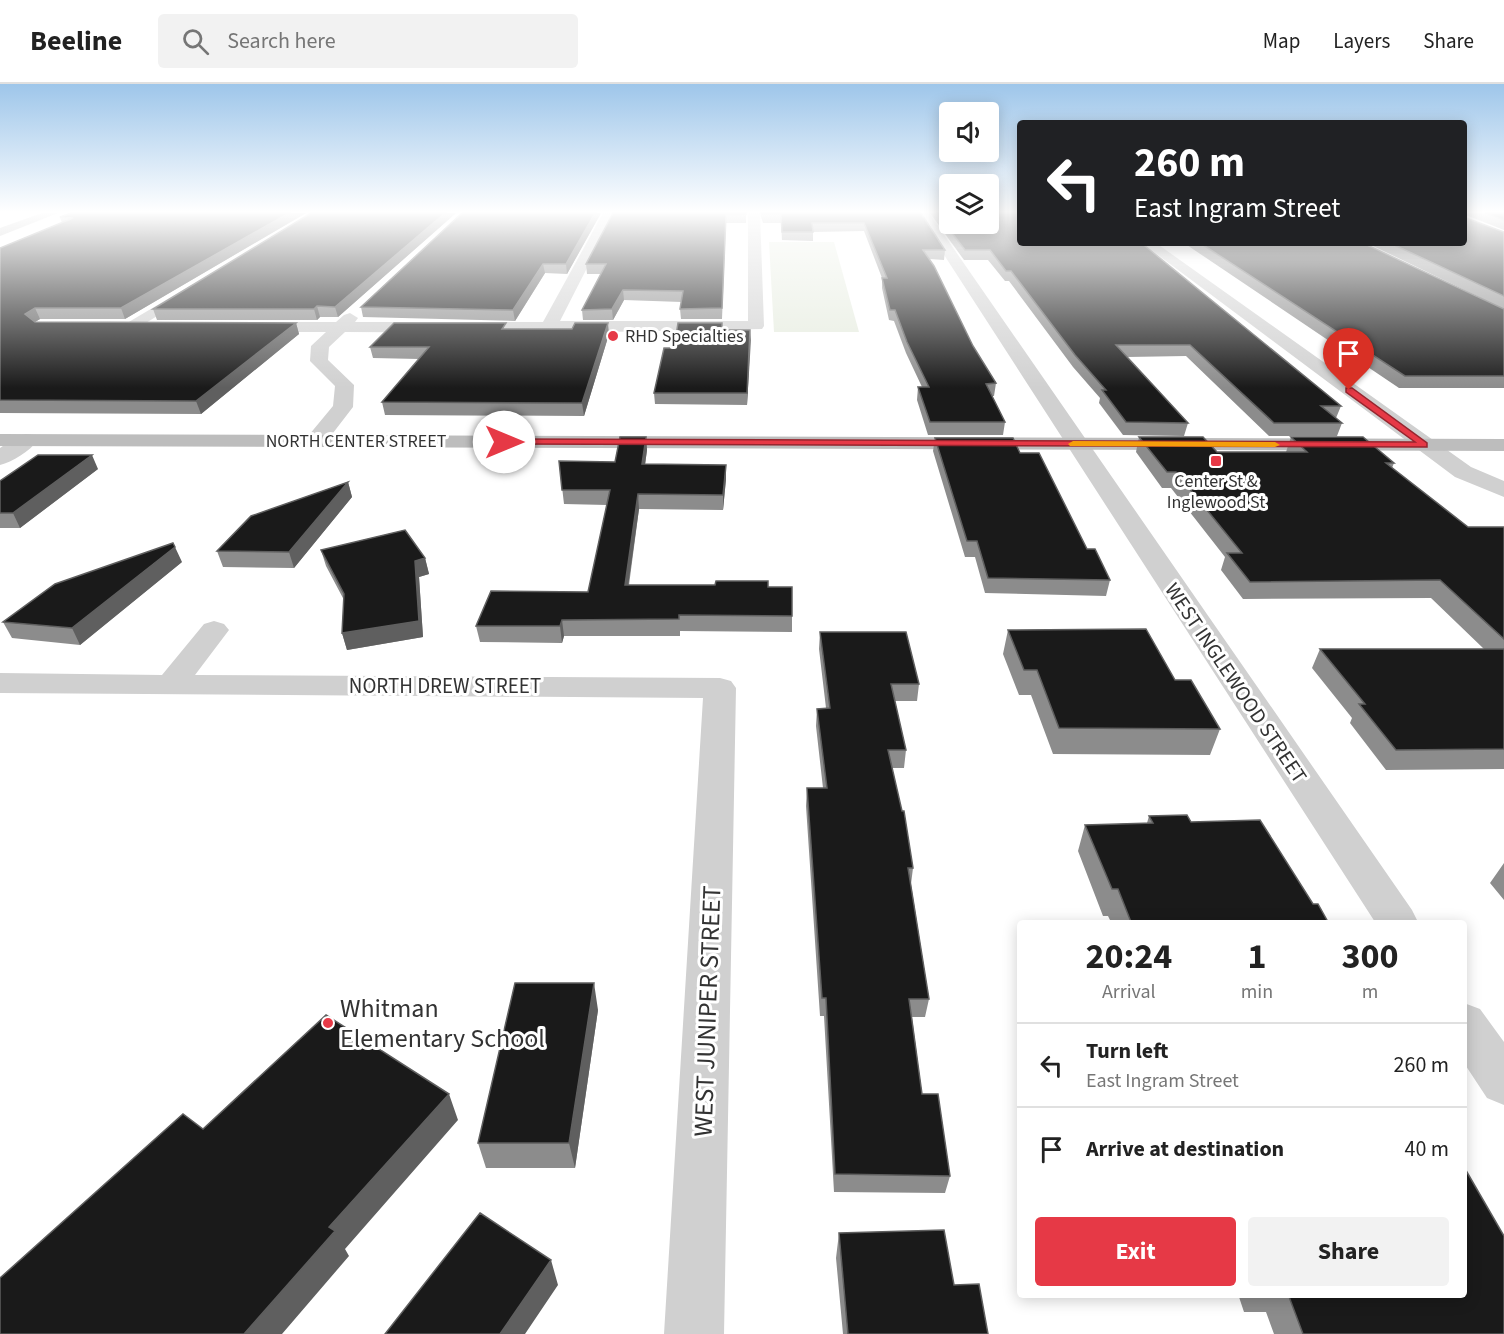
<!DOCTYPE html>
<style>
body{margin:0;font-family:"Source Sans 3",sans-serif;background:#f2f2f2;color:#222;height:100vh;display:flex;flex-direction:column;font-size:22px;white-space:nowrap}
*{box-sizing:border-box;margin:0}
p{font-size:20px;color:#767676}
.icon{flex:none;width:33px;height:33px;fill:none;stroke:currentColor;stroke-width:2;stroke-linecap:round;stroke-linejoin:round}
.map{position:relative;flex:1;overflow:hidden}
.details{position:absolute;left:1017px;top:836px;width:450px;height:378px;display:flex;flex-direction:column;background:#fff;border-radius:6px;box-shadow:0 3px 15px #0003}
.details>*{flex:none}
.banner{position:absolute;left:1017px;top:36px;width:450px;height:126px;border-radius:6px;box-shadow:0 3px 15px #0003;background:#202124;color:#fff;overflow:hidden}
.controls{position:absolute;left:939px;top:18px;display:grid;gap:12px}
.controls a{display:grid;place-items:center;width:60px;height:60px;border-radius:6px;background:#fff;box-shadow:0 3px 15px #0003;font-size:30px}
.pin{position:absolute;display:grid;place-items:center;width:51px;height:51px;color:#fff;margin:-62px -26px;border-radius:50% 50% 50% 0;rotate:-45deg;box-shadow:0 0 6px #0007}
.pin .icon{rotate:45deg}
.me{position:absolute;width:66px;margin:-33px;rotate:90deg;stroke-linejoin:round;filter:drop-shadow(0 0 4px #0008)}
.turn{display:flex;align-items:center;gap:21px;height:126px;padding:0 18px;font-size:27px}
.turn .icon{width:78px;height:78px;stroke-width:2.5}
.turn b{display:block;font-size:42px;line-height:51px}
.eta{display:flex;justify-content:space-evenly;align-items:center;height:102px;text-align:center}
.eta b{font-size:36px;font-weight:700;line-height:42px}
.cta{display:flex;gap:12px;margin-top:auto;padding:12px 18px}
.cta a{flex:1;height:69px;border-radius:6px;background:#e63946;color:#fff;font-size:24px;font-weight:700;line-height:69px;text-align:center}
.cta a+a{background:#f2f2f2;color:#222}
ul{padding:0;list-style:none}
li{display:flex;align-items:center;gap:18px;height:84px;padding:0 18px;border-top:2px solid #e0e0e0}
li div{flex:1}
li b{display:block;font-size:22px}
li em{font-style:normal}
header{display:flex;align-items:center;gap:36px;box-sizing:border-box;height:84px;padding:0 30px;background:#fff;border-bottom:2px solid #e0e0e0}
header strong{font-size:28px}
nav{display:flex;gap:33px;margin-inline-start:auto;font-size:21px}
.search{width:420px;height:54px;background:#f2f2f2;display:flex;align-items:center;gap:15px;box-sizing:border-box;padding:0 21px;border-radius:6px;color:#767676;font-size:22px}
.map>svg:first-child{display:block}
.green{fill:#e6ecdf}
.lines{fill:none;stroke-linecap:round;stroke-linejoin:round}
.street{fill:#d0d0d0;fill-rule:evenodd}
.secondary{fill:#bdbdbd;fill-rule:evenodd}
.primary{fill:#ababab;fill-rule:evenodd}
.wall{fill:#8c8c8c}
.shaded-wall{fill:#5f5f5f}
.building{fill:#1a1a1a;stroke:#5f5f5f;stroke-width:1.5}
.route{fill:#e63946;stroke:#96252e;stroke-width:1.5}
.slow{fill:#f59e0b}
.poi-dot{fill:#e63946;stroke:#fff;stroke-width:2}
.labels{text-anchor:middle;stroke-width:6;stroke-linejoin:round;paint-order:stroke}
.far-poi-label{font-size:18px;fill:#333;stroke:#fff;text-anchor:start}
.far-street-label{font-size:18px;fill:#333;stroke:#fff}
.street-label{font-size:21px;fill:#333;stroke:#fff}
.near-poi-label{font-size:26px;fill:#333;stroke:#fff;text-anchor:start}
.near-street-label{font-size:26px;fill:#333;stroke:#fff}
</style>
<header>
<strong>Beeline</strong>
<div class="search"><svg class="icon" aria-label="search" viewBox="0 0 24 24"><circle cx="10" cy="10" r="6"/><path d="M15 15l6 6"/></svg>Search here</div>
<nav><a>Map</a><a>Layers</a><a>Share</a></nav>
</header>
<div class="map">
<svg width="1504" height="1250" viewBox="0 0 1504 1250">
<rect width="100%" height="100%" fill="#fff"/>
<!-- green -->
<path class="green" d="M769,158H834L859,248H774Z"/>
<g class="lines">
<!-- street -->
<path class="street" d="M603,129H615L560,237H748V129H760L764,242L762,245L548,249L345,248L329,263L328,276L354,301L353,323L323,362L315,363L307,362L304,357L333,322L335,302L310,277L311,262L326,248H252L244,243L252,238H336L344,231L350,229L358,234L355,238H543Z
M917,129H929L1412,826L1418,838H1375Z
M1142,159H1156L1471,383L1504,397V413L1455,393Z
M193,200L198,201L200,204L198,207L136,245L130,247L122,242Z
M27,350L35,351L38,356C30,367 12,378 0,381V364L19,351Z
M214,537L224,540L229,546L195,591L720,594L731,597L736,604L724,1250H664L703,614L0,609V589L162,591L204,540Z
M1464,919L1480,925L1504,958V1021L1487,1014L1464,979Z"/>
<!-- secondary -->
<path class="secondary" d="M0,350L1504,355V367L0,362Z"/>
<!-- primary -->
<path class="primary" d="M42,129H58L0,152V144Z"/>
</g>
<!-- wall -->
<path class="wall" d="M306,129L125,235H40L35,238L296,239L299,250L201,330L0,329V164L62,139L60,133Z
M456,129L338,233H320L317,236H157L153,225Z
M601,129L567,190L545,189L515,237L363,233L361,223Z
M613,129H746V139H726L722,235H681L680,225L682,218L624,216L613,236H583L582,226L601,190H587L586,180Z
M760,129H921L945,166L944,176L930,175L973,262L996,299L994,312H992L1005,338L1003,351H928L917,316L918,303H922L906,269L894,237L889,236L882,204V194L864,147L813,148V157L782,156L781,139H763Z
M930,129H950L1020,159H1147L1146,163L1341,322L1336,334L1342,339L1337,352H1269L1186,272L1127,273L1188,339L1184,352L1123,351L1099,319L1100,314L1073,283L1009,197H1005L988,176H964Z
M1464,129H1504V146L1466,131V134L1504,148V225L1367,159H1464Z
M1184,159H1363L1504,225V304H1399Z
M507,245L609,250L584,332L385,331L382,318L419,275L373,274L370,263Z
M750,246L747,321L655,320L654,309L674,264Z
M646,353L647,366L645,381L726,395L723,426L639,425L629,501L768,503L792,532V548L680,547V552H564L562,559L480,558L476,542L588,508L607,421L564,420L559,377L615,378Z
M1139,353L1217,368H1286L1291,353L1394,379L1392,384L1468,443H1504V685L1386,686L1350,639L1352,634L1312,584L1320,565H1484L1431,514L1243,515L1221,486L1225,473L1171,404H1162L1136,368Z
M935,354L1020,369L1087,465L1110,496L1106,512L985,509L975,473H965L933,367Z
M98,385L20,444H0V397Z
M348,398L352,413L294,484L223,483L217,467Z
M321,466L425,474L429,490L419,493L423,553L347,566L342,549L344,516L326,482Z
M182,478L80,561L12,554L3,538Z
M1008,546L1175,596L1220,645L1210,671L1053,670L1031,611H1019L1003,570Z
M820,548L919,600L917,617H895L906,666L904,684H892L913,784L911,800L929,915L925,933H912L922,1010L950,1092L945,1109L834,1108L824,932H820L806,722L807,704H823L816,642L817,625L826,624L819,565Z
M1149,732L1191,738L1313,820L1328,838H1111L1108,832H1103L1078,767L1085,741L1147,739Z
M1504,779V816L1490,799Z
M598,926L575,1084H486L478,1059Z
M839,1149L954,1201L988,1250H843L836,1174Z
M1238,1210H1464L1504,1250H1274L1266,1228H1244Z"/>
<!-- shaded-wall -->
<path class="shaded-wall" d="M289,129H306L125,235L121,224Z
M445,129H456L338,233L335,223Z
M595,129H601L567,190L566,180Z
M543,180L545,189L515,237L513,226Z
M623,206L624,216L613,236L612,225Z
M317,222L320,233L317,236L314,225Z
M35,224L40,235L30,241L25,230Z
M296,239L299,250L201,330L196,317Z
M608,239L609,250L584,332L582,319Z
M750,246L751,256L747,321V309Z
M646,353L647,366L643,395L642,380Z
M92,371L98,385L20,444L13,429Z
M726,381V395L723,426V411Z
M348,398L352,413L294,484L289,468Z
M638,410L639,425L626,517L625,501Z
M175,463L182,478L80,561L72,544Z
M425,474L429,490L419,493L423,553L347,566L342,549L415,477Z
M562,536L564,552L562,559L560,542Z
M594,899L598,926L575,1084L569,1059Z
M449,1010L458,1036L345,1165L349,1172L282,1250H244L329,1143Z
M551,1176L558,1201L525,1250H500Z"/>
<!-- building -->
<path class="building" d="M71,129H289L121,224H35L25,230L35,238L296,239L196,317L0,316V164L73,134L60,133Z
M311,129H445L335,223L317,222L314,225H153Z
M462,129H595L566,180H543L513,226L361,223Z
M613,129H746V130L726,131L722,224L680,225L683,207L623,206L612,225L582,226L606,180H586Z
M762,129H921L945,166H923L934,182L973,262L996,299L986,300L1005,338H930L918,303H929L907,258L895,226H890L882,194H887L864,139H812L813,148H782L781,130H763Z
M937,129H950V140H988V129H1020V159H1145L1144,161L1341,322H1321L1342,339H1274L1190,261H1116L1188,339L1126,338L1102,306H1106L1075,271L1011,187H1006L990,166H965Z
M1464,129H1465L1466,134L1504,148V212L1390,159H1464Z
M1485,129H1504V136Z
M1200,159H1363L1504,225V292H1405Z
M394,239H506L502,245H572L575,239H608L582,319L382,318L429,263H370Z
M678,239H722V246H750L747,309H654L664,264H674Z
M620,353H646L642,380L726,381L723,411L638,410L625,501H715L716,497H768V503H792V532L679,531V535L562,536L560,542H476L491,507L588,508L610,406H562L559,377L615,378Z
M1139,353H1203L1217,368H1307L1291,353H1363L1394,379H1386L1468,443H1504V555L1440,496L1250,498L1227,469H1242L1176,388H1167Z
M935,354H1013L1020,369H1039L1087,465H1095L1110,496L988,494L977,457H967Z
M38,371H92L13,429H0V397Z
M348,398L289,468L217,467L251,432Z
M405,446L425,474L415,477L419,537L342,549L344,510L321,466Z
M173,459L175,463L72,544L3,538L55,500Z
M1146,545L1175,596H1191L1220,645L1059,644L1037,586H1024L1008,546Z
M820,548H906L919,600H891L906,666H888L902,727H904L913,784H908L929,915H909L922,1010H938L950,1092L835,1090L826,914H822L807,704H827L817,625L830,624Z
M1320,565H1504V665L1396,666L1359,620H1365Z
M1187,731L1191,738L1260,736L1313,820H1318L1328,838H1131L1118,805H1112L1085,741L1153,739L1149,732Z
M515,899H594L569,1059H478Z
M326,931L449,1010L329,1143L335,1147L244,1250H0V1194L183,1030L203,1045Z
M1464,1083L1504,1152V1250H1303L1288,1210H1464Z
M480,1129L551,1176L500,1250H385Z
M944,1146L954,1201L979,1200L988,1250H848L839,1149Z"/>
<!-- sky -->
<linearGradient id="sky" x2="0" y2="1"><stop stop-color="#9ec6ea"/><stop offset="0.42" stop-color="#fff"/><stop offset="1" stop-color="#fff" stop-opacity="0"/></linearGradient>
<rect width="1504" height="304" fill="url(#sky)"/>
<!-- route -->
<path class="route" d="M1346,304H1352L1427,359V363L504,360L500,358L504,355L1415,358L1346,308Z"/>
<!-- slow -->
<path class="slow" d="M1073,357L1275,358L1280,361L1275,363L1070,362L1068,360Z"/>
<!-- markers -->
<g class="poi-dot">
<circle cx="613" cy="252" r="6"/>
<rect x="1210" y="371" width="12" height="12" rx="3"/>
<circle cx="328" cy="939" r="6"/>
</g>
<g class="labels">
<!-- far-poi labels -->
<g class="far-poi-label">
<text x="625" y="258">RHD Specialties</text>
<text x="1216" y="403" text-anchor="middle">Center St &amp;<tspan x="1216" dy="21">Inglewood St</tspan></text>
</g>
<!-- far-street labels -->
<g class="far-street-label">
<text x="356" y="363">NORTH CENTER STREET</text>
</g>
<!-- street labels -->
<g class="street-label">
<text transform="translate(1236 599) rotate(56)" y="7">WEST INGLEWOOD STREET</text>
<text x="445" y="609">NORTH DREW STREET</text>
</g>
<!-- near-poi labels -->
<g class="near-poi-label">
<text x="340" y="933">Whitman<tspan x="340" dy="30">Elementary School</tspan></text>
</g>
<!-- near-street labels -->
<g class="near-street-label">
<text transform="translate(707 927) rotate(-88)" y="9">WEST JUNIPER STREET</text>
</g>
</g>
</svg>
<div class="controls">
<a><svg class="icon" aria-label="sound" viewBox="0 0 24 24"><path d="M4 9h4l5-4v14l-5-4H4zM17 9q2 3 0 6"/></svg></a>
<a><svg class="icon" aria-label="layers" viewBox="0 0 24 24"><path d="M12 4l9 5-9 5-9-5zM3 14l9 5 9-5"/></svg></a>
</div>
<div class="pin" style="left:1349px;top:306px;background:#d93025"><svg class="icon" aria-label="arrive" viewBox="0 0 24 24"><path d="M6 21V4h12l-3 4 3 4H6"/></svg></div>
<svg class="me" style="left:504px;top:358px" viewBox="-20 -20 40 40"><circle r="19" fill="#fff"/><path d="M0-13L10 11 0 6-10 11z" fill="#e63946"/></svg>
<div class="banner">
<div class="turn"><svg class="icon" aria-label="left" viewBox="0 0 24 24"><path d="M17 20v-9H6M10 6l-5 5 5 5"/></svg><div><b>260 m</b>East Ingram Street</div></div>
</div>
<section class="details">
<div class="eta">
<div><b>20:24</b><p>Arrival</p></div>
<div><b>1</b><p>min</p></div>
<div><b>300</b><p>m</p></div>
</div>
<ul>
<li><svg class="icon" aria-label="left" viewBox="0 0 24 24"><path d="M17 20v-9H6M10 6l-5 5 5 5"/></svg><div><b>Turn left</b><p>East Ingram Street</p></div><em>260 m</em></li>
<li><svg class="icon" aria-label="arrive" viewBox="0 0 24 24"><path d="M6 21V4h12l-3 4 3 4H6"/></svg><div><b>Arrive at destination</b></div><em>40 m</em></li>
</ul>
<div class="cta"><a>Exit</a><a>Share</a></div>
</section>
</div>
